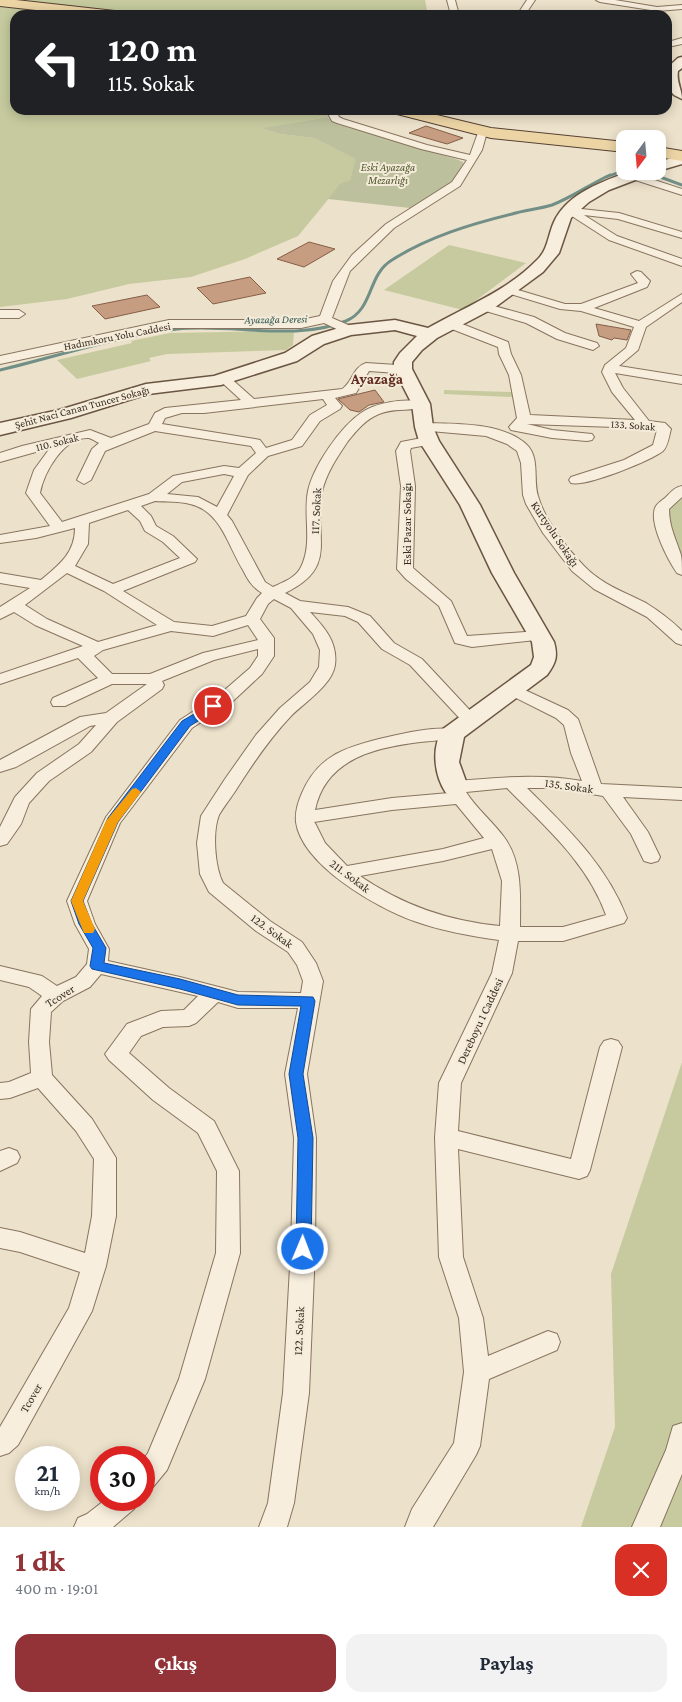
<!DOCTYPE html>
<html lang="tr">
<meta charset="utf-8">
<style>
body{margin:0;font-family:"Crimson Pro",serif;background:#f2f2f3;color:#1f2937;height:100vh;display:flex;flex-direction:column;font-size:19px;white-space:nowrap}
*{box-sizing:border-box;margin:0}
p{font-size:16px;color:#747a83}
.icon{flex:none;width:28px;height:28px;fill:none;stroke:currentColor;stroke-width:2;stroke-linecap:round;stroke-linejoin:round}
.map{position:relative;height:1527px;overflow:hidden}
.side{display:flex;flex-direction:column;background:#fff;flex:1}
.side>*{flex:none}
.hud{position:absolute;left:10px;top:10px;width:662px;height:105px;border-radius:15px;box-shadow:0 2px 12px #0003;background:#202124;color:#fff;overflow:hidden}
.needle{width:32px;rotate:196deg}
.controls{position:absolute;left:616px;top:130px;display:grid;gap:10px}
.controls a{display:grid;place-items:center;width:50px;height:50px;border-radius:10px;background:#fff;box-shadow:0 2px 12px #0003;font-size:25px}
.speed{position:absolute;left:15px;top:1446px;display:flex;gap:10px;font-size:25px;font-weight:700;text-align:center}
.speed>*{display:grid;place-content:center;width:65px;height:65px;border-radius:50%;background:#fff;box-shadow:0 2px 12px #0003;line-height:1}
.speed small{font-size:12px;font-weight:400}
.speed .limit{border:8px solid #d22;background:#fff;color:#111}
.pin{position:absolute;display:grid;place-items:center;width:42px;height:42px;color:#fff;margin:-21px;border:2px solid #fff;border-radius:50%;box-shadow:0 1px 5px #0007}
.me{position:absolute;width:55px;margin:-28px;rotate:1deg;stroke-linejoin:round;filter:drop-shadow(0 0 4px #0008)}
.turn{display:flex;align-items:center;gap:18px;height:105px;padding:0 15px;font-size:22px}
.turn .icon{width:65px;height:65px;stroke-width:2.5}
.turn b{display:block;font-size:35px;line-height:42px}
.round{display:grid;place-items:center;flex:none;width:52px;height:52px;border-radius:15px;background:#f2f2f3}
.head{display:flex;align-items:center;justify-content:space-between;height:85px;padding:0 15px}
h1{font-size:30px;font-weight:700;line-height:38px;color:#933337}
.primary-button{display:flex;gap:10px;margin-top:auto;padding:10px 15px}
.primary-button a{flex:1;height:58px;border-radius:15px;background:#933337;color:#fff;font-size:20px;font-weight:700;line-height:58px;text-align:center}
.primary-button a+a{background:#f2f2f3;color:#1f2937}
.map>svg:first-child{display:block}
.green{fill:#c6ca9e}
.cemetery{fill:#bcc09c}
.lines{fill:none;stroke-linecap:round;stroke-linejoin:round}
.stream-far1{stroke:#718f87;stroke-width:2.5}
.stream{stroke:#718f87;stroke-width:3}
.building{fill:#c79d82;stroke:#855e47}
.street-casing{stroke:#88745f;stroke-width:2}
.secondary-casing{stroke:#6a5542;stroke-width:3}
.primary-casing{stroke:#564233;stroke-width:2}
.street{fill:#f7eedd;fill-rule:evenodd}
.secondary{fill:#f7eedd;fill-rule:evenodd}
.primary{fill:#ecd4a5;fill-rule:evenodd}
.route{fill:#1a73e8;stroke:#114b97}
.slow{fill:#f59e0b}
.labels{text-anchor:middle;stroke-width:4;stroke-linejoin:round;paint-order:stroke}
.far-park-label{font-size:11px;font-style:italic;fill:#4b542a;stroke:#f4ebd9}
.far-water-label{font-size:11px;font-style:italic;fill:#325854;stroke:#f4ebd9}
.far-street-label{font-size:11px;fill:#392c22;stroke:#f4ebd9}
.street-label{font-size:12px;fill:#392c22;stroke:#f4ebd9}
.far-district-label{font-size:15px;font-weight:bold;fill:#632f24;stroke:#f4ebd9}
</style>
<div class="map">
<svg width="682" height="1527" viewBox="0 0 682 1527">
<rect width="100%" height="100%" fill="#ece1ca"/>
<!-- green -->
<path class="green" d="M19,0H425L428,15H172L82,8Z
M0,5L81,15H15V110H326L328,117L265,128L280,134L314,138L357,159L350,180L340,185L298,236L245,259L191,277L129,284L67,299L0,307Z
M449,245L526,263L463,310L384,290Z
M294,331L293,345L286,350L167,354L149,358L151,361L77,379L57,360L132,343L131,341L170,333Z
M444,390L512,392V397L444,394Z
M682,497V558L669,531V509Z
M682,1062V1527H581L615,1427L611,1274Z"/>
<!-- cemetery -->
<path class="cemetery" d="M328,117L332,122L340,125L456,159L463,162L464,165L454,181L427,200L410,208L328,199L340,184L350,180L356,159L314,138L280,134L263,128Z"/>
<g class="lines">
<!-- stream-far1 -->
<path class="stream-far1" d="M645,172L658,177
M606,177L625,170"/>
<!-- stream -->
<path class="stream" d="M655,175L682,185
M0,370C59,356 117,336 177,329C231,323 295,342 346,321C374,309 367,275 392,260C428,237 471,224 512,214C525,210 539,209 552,205C573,197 590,184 610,175"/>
</g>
<!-- building -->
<path class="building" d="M426,126L463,138L447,144L409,133Z
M309,242L335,249L304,267L277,259Z
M250,277L266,293L213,304L197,288Z
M147,295L160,307L105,319L92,306Z
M596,324L631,330L627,340L614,338L612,340L599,336Z
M375,390L384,402L369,405L359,412L350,410L338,399Z"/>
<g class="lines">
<!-- street casing -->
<g class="street-casing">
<path id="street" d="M447,0H455L459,15H451Z
M527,0H535L525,15H517Z
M596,0H615L657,7L682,5V9L657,11L600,2Z
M682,38V44L668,47V42Z
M326,110H336L339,117L343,119L427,145L470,155L479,130H485L487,132L482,150L460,186L394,228L350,271L332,318L353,327L355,330L353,333H345L324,323L301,328H169L0,364V356L169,320H301L320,316L333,281L352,255L386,224L452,182L467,160L421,149L337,123L332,121Z
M633,173L682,189V195L629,178V174Z
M572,208L619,213L682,232V238L618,219L584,215L617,236L682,259V266L609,240L564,211L565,209Z
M637,271L641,272L650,281L647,287L594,308L639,321L682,294V302L646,327L638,350L619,366L682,376V384L615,373L623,388L649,421L665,423L671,429C669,436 668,446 663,451C650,461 586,487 571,483L569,480L571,477L624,460L653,445L657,430L645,428L527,424L552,430L592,434L594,437L592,440L587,441L552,438L511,430L509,427L517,418L509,375L499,354L498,347L444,326L442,323L448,319L452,320L508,342L511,354L521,375L530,415L635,420L612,392L602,372L605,365L626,348L634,327L581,311L560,309L504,292L502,290L508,287L565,304H581L638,283L631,274Z
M483,303L534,317L565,333L597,343L599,346L593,350L557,339L526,323L479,309L477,307Z
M0,310H19L25,314L19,318H0Z
M366,363L397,365L403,369L397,373L369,371L356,393L335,398L342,406L340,409L320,421L302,446L268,456L248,475L227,515L232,521L265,582L273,587C283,582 296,578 301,567C313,543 303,516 308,491C313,467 340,427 361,413C375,403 404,398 421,402L423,405L421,408C407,411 392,408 379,414C366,419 357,430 348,441C338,456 326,473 322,492C313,537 340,567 285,593L300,601L348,607L370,616L394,643L422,659L478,719L476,723L470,724L464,723L410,665L382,649L358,622L345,616L310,612C324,627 338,642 335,665C332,685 305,702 291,716C269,739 251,766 234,793C229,800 223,808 219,815C212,833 215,867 223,883L270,921L302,942L316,963L323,981L307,1074L316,1138L315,1249L309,1393L294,1503L287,1527H259L268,1503L283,1393L291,1249L294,1138L285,1074L298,1008H238L218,1002L196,1023L189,1026L163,1027L141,1036L129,1053L169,1088L214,1121L239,1171L240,1253L205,1379L167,1470L153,1487L144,1491V1458L148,1453L179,1379L216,1253L217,1171L198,1133L153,1100L109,1060L105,1054L127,1024L161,1011L184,1010L198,996L101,974L90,987L63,1001L51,1012L49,1042L52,1075L92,1119L116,1158V1216L106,1266L92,1311L18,1445L9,1453L0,1456V1427L69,1308L80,1272L20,1252L0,1248V1228L20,1232L85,1253L92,1216L94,1159L76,1131L38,1088L10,1098L0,1099V1083L9,1082L31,1073L29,1042L31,1009L42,996L29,987L0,980V966L42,976L57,986L76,977L87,964L89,949L75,924L67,901L106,817L180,720L220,694L250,668L258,656V649L214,660L162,681L164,685L162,689L117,722L91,752L49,781L29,803L21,824L7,844L0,846V827L15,797L37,773L79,744L96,725L90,726L16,767L0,772V760L80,717L106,713L147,684H112L65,706H53L51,702L53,698L98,678L78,658L0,684V674L83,646L35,625L14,612L0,619V607L30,588L0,583V573L41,580C59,565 75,553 75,528L36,538L0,543V535L50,526L26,493L34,470L50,448L0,462V453L22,446L90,430L111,438L149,424L155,413L165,408L241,400L217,378L223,374L227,375L254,399L342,389C352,383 353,367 366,363ZM323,399L327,405L310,415L292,440L266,448L260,440L255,439L162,424L165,418L182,413H204ZM155,431L251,446L256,453L239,468L224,466L173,476L149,494L62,522L40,493C44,472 64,436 89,438C92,439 97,442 99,443L92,449L77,480L84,484L91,480L105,451ZM224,474L234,476L217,507L198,497L167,494L182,482ZM155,501C166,502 179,501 190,504C221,511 228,546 243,570C248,580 252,587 262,593L257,598L246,616L212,626L174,622L123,591L195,562L197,559L173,536L156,526L151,516L141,506ZM128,510L140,521L145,531L163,542L180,558L113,584L75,566L88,544L89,523ZM67,573L104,591L157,625L98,642L47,619L25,605ZM274,599L291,608L313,634L320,650L319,667L310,682L280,708L256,735L225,779L201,816L197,843L200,874L209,892L256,931L288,952L297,965L303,981L301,993L238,992L180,977L108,961L109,949L95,924L87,901L120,823L192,728L232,702L262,674L274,656V638L260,619L268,604ZM248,625L258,640L203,653L150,674H112L94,656L103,650L171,631L213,636Z
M424,423C455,424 503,422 527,445C540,458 533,480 538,496C545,521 566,547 584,566C601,584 624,592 646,603C659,611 671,620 682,631V645L676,643L647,617L594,589L572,571L543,533L526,504L523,495L521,463L517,451L507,444L486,436L419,430L417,427L419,424Z
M422,438L427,439L429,442L427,445L411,448L410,451L415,486L413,568L451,601L467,636L539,631L545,633L547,636L545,639L472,647L455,643L439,606L406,579L397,569L401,486L396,451L401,442Z
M682,486V497L669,509C669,527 676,539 681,555C682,560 682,568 682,575L677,573C668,560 649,524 655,508C657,503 663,500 666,497C671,492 675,487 682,486Z
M514,685L568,710L578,719L601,784L682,788V800L623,797L648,832L660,857L658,861L651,863L644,861L631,834L603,796L557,788H527C567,828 606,864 627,918L624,923L563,941H518L512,973L461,1083L458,1131L571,1159L600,1047L604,1041L611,1039L618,1041L622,1047L590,1170L587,1176L579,1179L458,1149L463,1257L483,1318L488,1356L548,1331L557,1334L560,1342L557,1350L489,1379L480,1446L476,1455L433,1527H405L412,1509L454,1443L464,1372L459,1318L439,1257L435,1137L439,1083L492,973L499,940C470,936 442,931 414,921C377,908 302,865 296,822C295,812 298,802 302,793C318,756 344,748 379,739C400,734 438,725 458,730L461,734L458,738L452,739C400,744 328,747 315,810L392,798L449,793L446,787L449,783L455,781C498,778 539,773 582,781L571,753L564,725L556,718L508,694L506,690L508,686ZM507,788C545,827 587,862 606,915L563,927H520C520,896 523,863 504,837C492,821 476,808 466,792ZM456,804L484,838L443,849L347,866L325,843L315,823L314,822L392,810ZM492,849L502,881L500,926C449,921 404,906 360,876L443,861Z
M9,1148L17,1151L20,1157L17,1163L0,1171V1151Z
M682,1423V1474L660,1527H632L666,1450L673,1426Z
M105,1500H138L134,1509L113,1527H74L78,1518L87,1514Z"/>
</g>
<!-- secondary casing -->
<g class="secondary-casing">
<path id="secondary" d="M682,57V68L678,71C676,82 682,89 682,99L674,95L668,88V67L678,58Z
M682,155V164L658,171V162Z
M631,171H653L651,174L609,190L589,202L571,218L559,253L543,272L494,308L437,338L422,350L412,362V369L430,404L433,427L439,441L480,505L514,573L554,642C558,656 556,663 547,675L464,737L459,762L468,787L464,793L455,795L446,793C434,775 431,747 443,729L531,665L534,657L532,642L492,573L460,505L419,441L415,427L412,404L394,369V362L400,353L417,336L395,330L351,335L324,344L297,361L221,385L148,394L71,418L0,435V423L59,410L146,384L214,376L285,353L312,336L349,325L395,320L428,328C465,307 507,291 537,260C548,250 548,235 554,222C567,193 604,181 631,171Z"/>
</g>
<!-- primary casing -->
<g class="primary-casing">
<path id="primary" d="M0,0H16L115,11L121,15H81L0,6Z
M391,110H416L491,128L625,142V152L491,138L393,113Z
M658,147L682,151V161L658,157Z"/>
</g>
<!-- street -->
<use href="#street" class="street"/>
<!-- secondary -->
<use href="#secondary" class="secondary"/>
<!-- primary -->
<use href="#primary" class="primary"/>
</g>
<!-- route -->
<path class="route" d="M213,703L218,706L217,709L190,726L118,822L83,901L92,924L106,948L104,963L180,979L238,995L313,997L315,1001L303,1074L313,1138L311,1249L309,1254L303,1256L298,1254L296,1249L298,1138L289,1074L301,1006L238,1005L180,989L92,969L90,966L93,948L79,924L71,901L108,818L182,721Z"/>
<!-- slow -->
<path class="slow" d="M136,788L141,792L118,822L83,901L95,929L93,933H84L71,901L106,821L132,789Z"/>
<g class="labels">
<!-- far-park labels -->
<g class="far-park-label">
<text x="388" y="171">Eski Ayazağa<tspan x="388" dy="13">Mezarlığı</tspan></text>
</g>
<!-- far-water labels -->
<g class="far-water-label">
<text transform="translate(276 319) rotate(-1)" y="4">Ayazağa Deresi</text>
</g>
<!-- far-street labels -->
<g class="far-street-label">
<text transform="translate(117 336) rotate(-11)" y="4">Hadımkoru Yolu Caddesi</text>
<text transform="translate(82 407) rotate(-15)" y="4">Şehit Naci Canan Tuncer Sokağı</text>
<text transform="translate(633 425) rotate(4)" y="4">133. Sokak</text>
<text transform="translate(57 442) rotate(-14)" y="4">110. Sokak</text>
</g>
<!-- street labels -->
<g class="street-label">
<text transform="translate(316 511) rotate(-87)" y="4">117. Sokak</text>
<text transform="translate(407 524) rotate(-90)" y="4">Eski Pazar Sokağı</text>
<text transform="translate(555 534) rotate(56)" y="4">Kurtyolu Sokağı</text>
<text transform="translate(569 786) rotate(8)" y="4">135. Sokak</text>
<text transform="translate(350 876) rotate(37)" y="4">211. Sokak</text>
<text transform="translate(272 931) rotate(36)" y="4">122. Sokak</text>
<text transform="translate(60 996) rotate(-32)" y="4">Tcover</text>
<text transform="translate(480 1021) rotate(-65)" y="4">Dereboyu 1 Caddesi</text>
<text transform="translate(299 1331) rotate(-87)" y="4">122. Sokak</text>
<text transform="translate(31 1398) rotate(-60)" y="4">Tcover</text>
</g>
<!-- far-district labels -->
<g class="far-district-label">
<text x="377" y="384">Ayazağa</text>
</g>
</g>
</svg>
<div class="controls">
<a><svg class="needle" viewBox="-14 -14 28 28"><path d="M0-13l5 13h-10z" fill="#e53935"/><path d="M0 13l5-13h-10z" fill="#747a83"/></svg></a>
</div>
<div class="speed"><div>21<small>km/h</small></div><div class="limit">30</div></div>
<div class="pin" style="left:213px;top:706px;background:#d93025"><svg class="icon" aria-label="arrive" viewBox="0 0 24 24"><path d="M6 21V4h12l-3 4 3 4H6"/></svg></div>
<svg class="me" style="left:303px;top:1249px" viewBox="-20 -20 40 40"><circle r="17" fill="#1a73e8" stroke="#fff" stroke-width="3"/><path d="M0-11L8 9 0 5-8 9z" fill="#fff"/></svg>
<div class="hud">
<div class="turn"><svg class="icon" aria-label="left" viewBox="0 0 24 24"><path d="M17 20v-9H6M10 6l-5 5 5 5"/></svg><div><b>120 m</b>115. Sokak</div></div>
</div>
</div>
<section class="side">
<div class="head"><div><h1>1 dk</h1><p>400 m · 19:01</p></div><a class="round" style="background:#d93025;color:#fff"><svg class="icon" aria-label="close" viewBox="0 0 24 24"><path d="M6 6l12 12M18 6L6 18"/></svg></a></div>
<div class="primary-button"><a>Çıkış</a><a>Paylaş</a></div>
</section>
